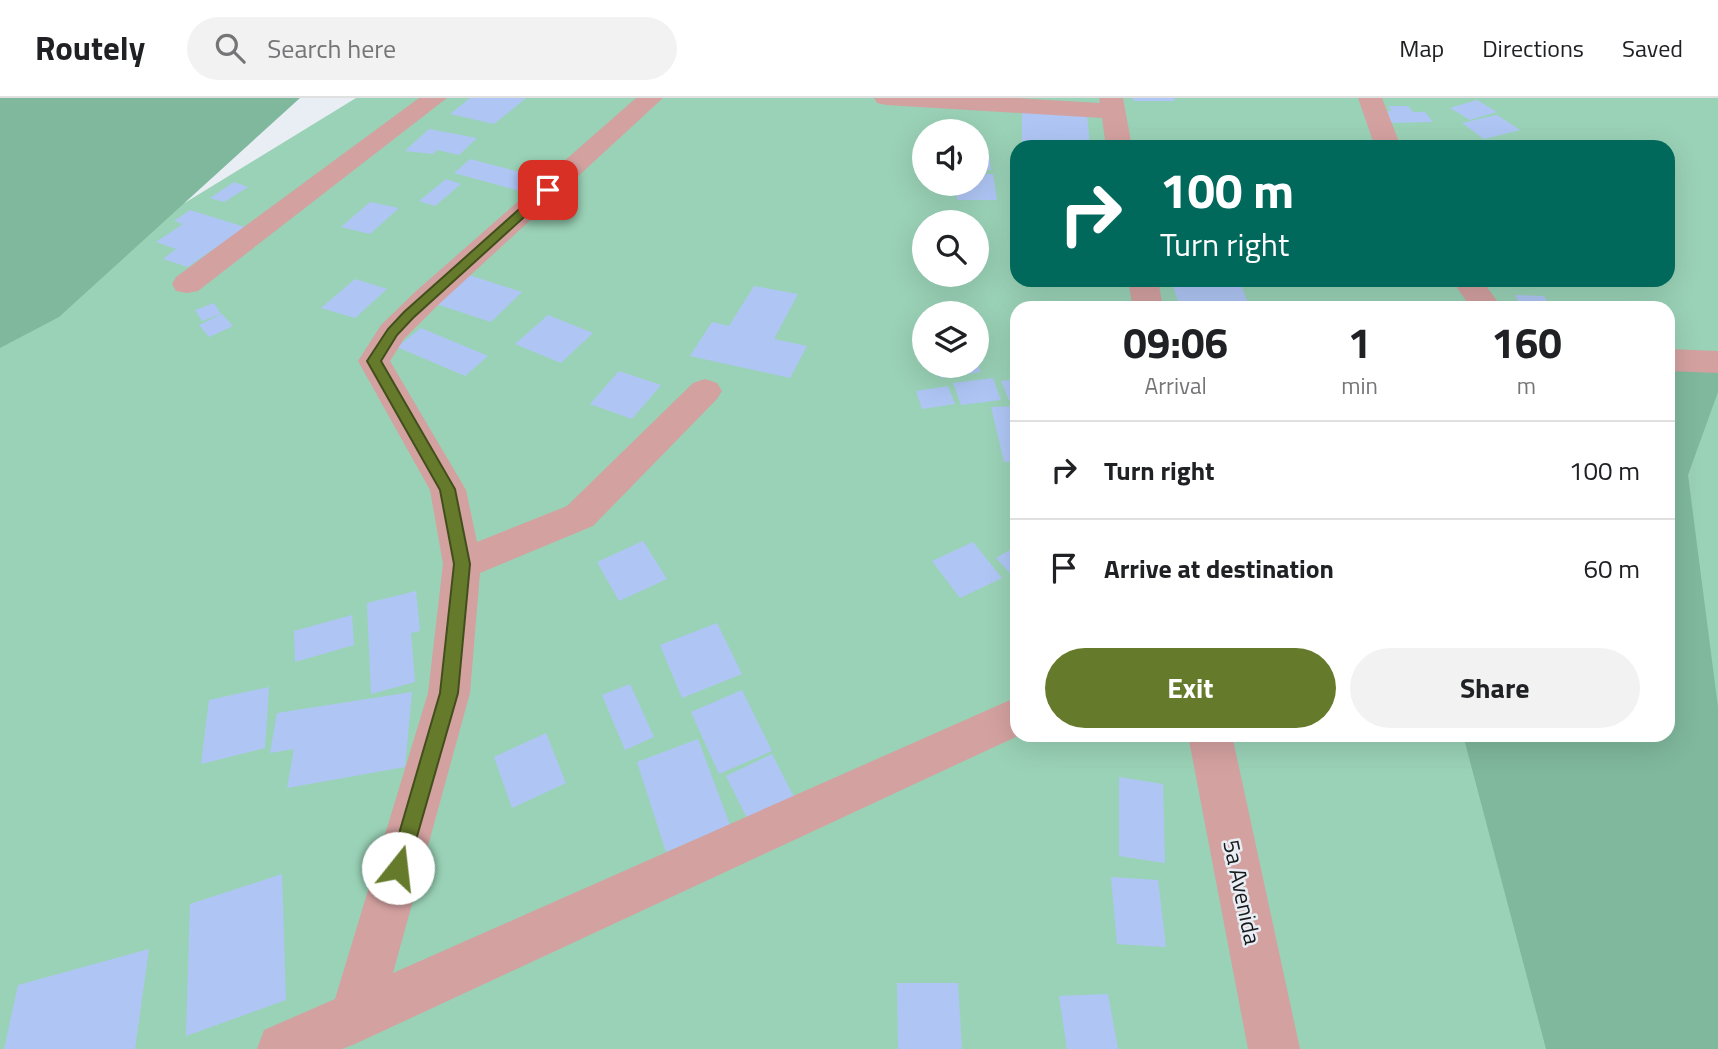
<!DOCTYPE html>
<style>
body{margin:0;font-family:"Titillium Web",sans-serif;background:#f2f2f2;color:#202124;height:100vh;display:flex;flex-direction:column;font-size:26px;white-space:nowrap}
*{box-sizing:border-box;margin:0}
p{font-size:23px;color:#757577}
.icon{flex:none;width:38px;height:38px;fill:none;stroke:currentColor;stroke-width:2;stroke-linecap:round;stroke-linejoin:round}
.map{position:relative;flex:1;overflow:hidden}
.side{position:absolute;left:1010px;top:203px;width:665px;height:441px;display:flex;flex-direction:column;background:#fff;border-radius:21px;box-shadow:0 7px 28px #0002}
.side>*{flex:none}
.hud{position:absolute;left:1010px;top:42px;width:665px;height:147px;border-radius:21px;box-shadow:0 7px 28px #0002;background:#00695c;color:#fff;overflow:hidden}
.fabs{position:absolute;left:912px;top:21px;display:grid;gap:14px}
.fabs a{display:grid;place-items:center;width:77px;height:77px;border-radius:50%;background:#fff;box-shadow:0 7px 28px #0002;font-size:35px}
.pin{position:absolute;display:grid;place-items:center;width:60px;height:60px;color:#fff;margin:-30px;border-radius:14px;box-shadow:0 4px 10px #0006}
.me{position:absolute;width:77px;margin:-38px;rotate:16deg;stroke-linejoin:round;filter:drop-shadow(0 0 5px #0008)}
.turn{display:flex;align-items:center;gap:24px;height:147px;padding:0 35px;font-size:32px}
.turn .icon{width:91px;height:91px;stroke-width:2.5}
.turn b{display:block;font-size:49px;line-height:60px}
.eta{display:flex;justify-content:space-evenly;align-items:center;height:119px;text-align:center}
.eta b{font-size:42px;font-weight:700;line-height:49px}
.action{display:flex;gap:14px;margin-top:auto;padding:14px 35px}
.action a{flex:1;height:80px;border-radius:42px;background:#657a2b;color:#fff;font-size:28px;font-weight:700;line-height:80px;text-align:center}
.action a+a{background:#f2f2f2;color:#202124}
ul{padding:0;list-style:none}
li{display:flex;align-items:center;gap:21px;height:98px;padding:0 35px;border-top:2px solid #e0e0e0}
li div{flex:1}
li b{display:block;font-size:26px}
li em{font-style:normal}
header{display:flex;align-items:center;gap:42px;box-sizing:border-box;height:98px;padding:0 35px;background:#fff;border-bottom:2px solid #e0e0e0}
header strong{font-size:33px}
nav{display:flex;gap:38px;margin-inline-start:auto;font-size:24px}
.search{width:490px;height:63px;background:#f2f2f2;display:flex;align-items:center;gap:18px;box-sizing:border-box;padding:0 24px;border-radius:38px;color:#757577;font-size:26px}
.map>svg:first-child{display:block}
.green{fill:#9ad2b7;fill-rule:evenodd}
.forest{fill:#7fb89d}
.building{fill:#afc6f5}
.lines{fill:none;stroke-linecap:round;stroke-linejoin:round}
.minor{fill:#d3a1a0;fill-rule:evenodd}
.route{fill:#657a2b;stroke:#424f1c;stroke-width:2}
.labels{text-anchor:middle;stroke-width:5;stroke-linejoin:round;paint-order:stroke}
.near-street-label{font-size:23px;fill:#191a1c;stroke:#e9edf4}
</style>
<header>
<strong>Routely</strong>
<div class="search"><svg class="icon" aria-label="search" viewBox="0 0 24 24"><circle cx="10" cy="10" r="6"/><path d="M15 15l6 6"/></svg>Search here</div>
<nav><a>Map</a><a>Directions</a><a>Saved</a></nav>
</header>
<div class="map">
<svg width="1718" height="951" viewBox="0 0 1718 951">
<rect width="100%" height="100%" fill="#e9edf4"/>
<!-- green -->
<path class="green" d="M356,0H1718V951H0V218ZM924,33H976V86H924ZM1017,49H1668V182H1017ZM924,124H976V177H924ZM1017,210H1668V637H1017ZM924,215H976V268H924Z"/>
<!-- forest -->
<path class="forest" d="M0,0H300L59,219L0,250Z
M1668,262L1718,264V294L1688,377L1718,609V951H1546L1463,637H1668Z"/>
<!-- building -->
<path class="building" d="M470,0H526L494,26L450,16Z
M1133,0H1174L1175,3H1134Z
M1477,2L1497,14L1470,22L1450,10Z
M1388,8H1408L1413,14H1425L1433,24L1388,25L1379,13H1392Z
M1022,14L1087,17L1090,49L1022,46Z
M1497,17L1520,32L1484,41L1462,25Z
M429,31L477,40L459,57L437,52L433,56L405,53Z
M976,56H989L991,72H976Z
M470,61L535,78L520,93L454,75Z
M976,76H993L997,102H957L956,86H976Z
M446,81L461,86L435,108L419,103Z
M234,84L248,89L224,104L210,100Z
M370,104L399,110L370,136L341,129Z
M190,112L245,129L188,169L163,161L176,151L156,144L183,126L174,123Z
M469,177L522,194L491,224L436,206Z
M355,181L387,191L355,220L321,210Z
M1036,182H1096L1097,186L1037,187Z
M1171,182H1239L1250,210H1180Z
M754,188L798,196L774,241L807,248L790,280L690,258L712,224L729,228Z
M1515,197L1544,198L1551,210H1521Z
M214,205L221,216L202,223L195,212Z
M222,216L233,228L209,239L199,227Z
M548,217L593,235L561,265L515,246Z
M421,230L488,258L465,278L397,249Z
M935,268H978L981,274L940,280Z
M619,273L661,287L632,321L590,306Z
M993,280L1001,302L961,307L953,285Z
M1017,281V301L1009,302L1001,283Z
M948,288L955,306L922,311L916,293Z
M1017,308V363L1004,364L991,309Z
M643,443L667,481L619,503L597,464Z
M973,444L1002,480L960,500L932,463Z
M1017,448V483L996,460Z
M416,493L420,533L411,535L415,584L371,596L367,505Z
M352,517L354,547L295,564L294,533Z
M717,525L742,576L682,600L660,547Z
M630,586L654,639L625,652L602,597Z
M269,589L265,650L201,666L209,602Z
M742,592L772,653L719,676L691,614Z
M412,594L405,669L287,690L294,651L270,655L277,615Z
M546,635L566,685L512,710L494,659Z
M698,641L730,727L666,754L637,664Z
M772,656L794,699L748,722L726,678Z
M1119,679L1163,686L1165,765L1119,758Z
M282,776L286,902L186,938L190,806Z
M1111,779L1158,782L1166,849L1117,846Z
M149,851L135,951H4L18,887Z
M897,885H958L962,951H898Z
M1108,896L1118,951H1067L1059,898Z"/>
<g class="lines">
<!-- minor -->
<path class="minor" d="M419,0H447L198,193L187,195L176,193L172,186L176,179Z
M636,0H663L437,208L404,241L390,263L466,392L477,444L567,408L693,285L705,281L717,285L722,293L717,301L593,428L480,475L470,595L393,875L1017,599V637H1020L355,946L342,951H257L264,932L335,901L428,595L443,466L430,392L358,263L381,227L415,194Z
M874,0H1015L1100,5L1099,0H1123L1132,49H1106L1102,20L886,7L877,5Z
M1358,0H1382L1401,49H1375Z
M1128,182H1158L1163,210H1133Z
M1452,182H1482L1502,210H1471Z
M1668,251L1718,253V275L1668,273Z
M1188,637H1232L1300,951H1248Z"/>
</g>
<!-- route -->
<path class="route" d="M544,89L554,92L413,220L397,237L381,263L455,391L470,466L458,595L408,770L405,777L398,780L392,777L389,770L440,595L454,466L440,392L367,263L388,231L404,214Z"/>
<g class="labels">
<!-- near-street labels -->
<g class="near-street-label">
<text transform="translate(1242 794) rotate(78)" y="8">5a Avenida</text>
</g>
</g>
</svg>
<div class="fabs">
<a><svg class="icon" aria-label="sound" viewBox="0 0 24 24"><path d="M4 9h4l5-4v14l-5-4H4zM17 9q2 3 0 6"/></svg></a>
<a><svg class="icon" aria-label="search" viewBox="0 0 24 24"><circle cx="10" cy="10" r="6"/><path d="M15 15l6 6"/></svg></a>
<a><svg class="icon" aria-label="layers" viewBox="0 0 24 24"><path d="M12 4l9 5-9 5-9-5zM3 14l9 5 9-5"/></svg></a>
</div>
<div class="pin" style="left:548px;top:92px;background:#d93025"><svg class="icon" aria-label="arrive" viewBox="0 0 24 24"><path d="M6 21V4h12l-3 4 3 4H6"/></svg></div>
<svg class="me" style="left:398px;top:770px" viewBox="-20 -20 40 40"><circle r="19" fill="#fff"/><path d="M0-13L10 11 0 6-10 11z" fill="#657a2b"/></svg>
<div class="hud">
<div class="turn"><svg class="icon" aria-label="right" viewBox="0 0 24 24"><path d="M7 20v-9h11M14 6l5 5-5 5"/></svg><div><b>100 m</b>Turn right</div></div>
</div>
<section class="side">
<div class="eta">
<div><b>09:06</b><p>Arrival</p></div>
<div><b>1</b><p>min</p></div>
<div><b>160</b><p>m</p></div>
</div>
<ul>
<li><svg class="icon" aria-label="right" viewBox="0 0 24 24"><path d="M7 20v-9h11M14 6l5 5-5 5"/></svg><div><b>Turn right</b></div><em>100 m</em></li>
<li><svg class="icon" aria-label="arrive" viewBox="0 0 24 24"><path d="M6 21V4h12l-3 4 3 4H6"/></svg><div><b>Arrive at destination</b></div><em>60 m</em></li>
</ul>
<div class="action"><a>Exit</a><a>Share</a></div>
</section>
</div>
